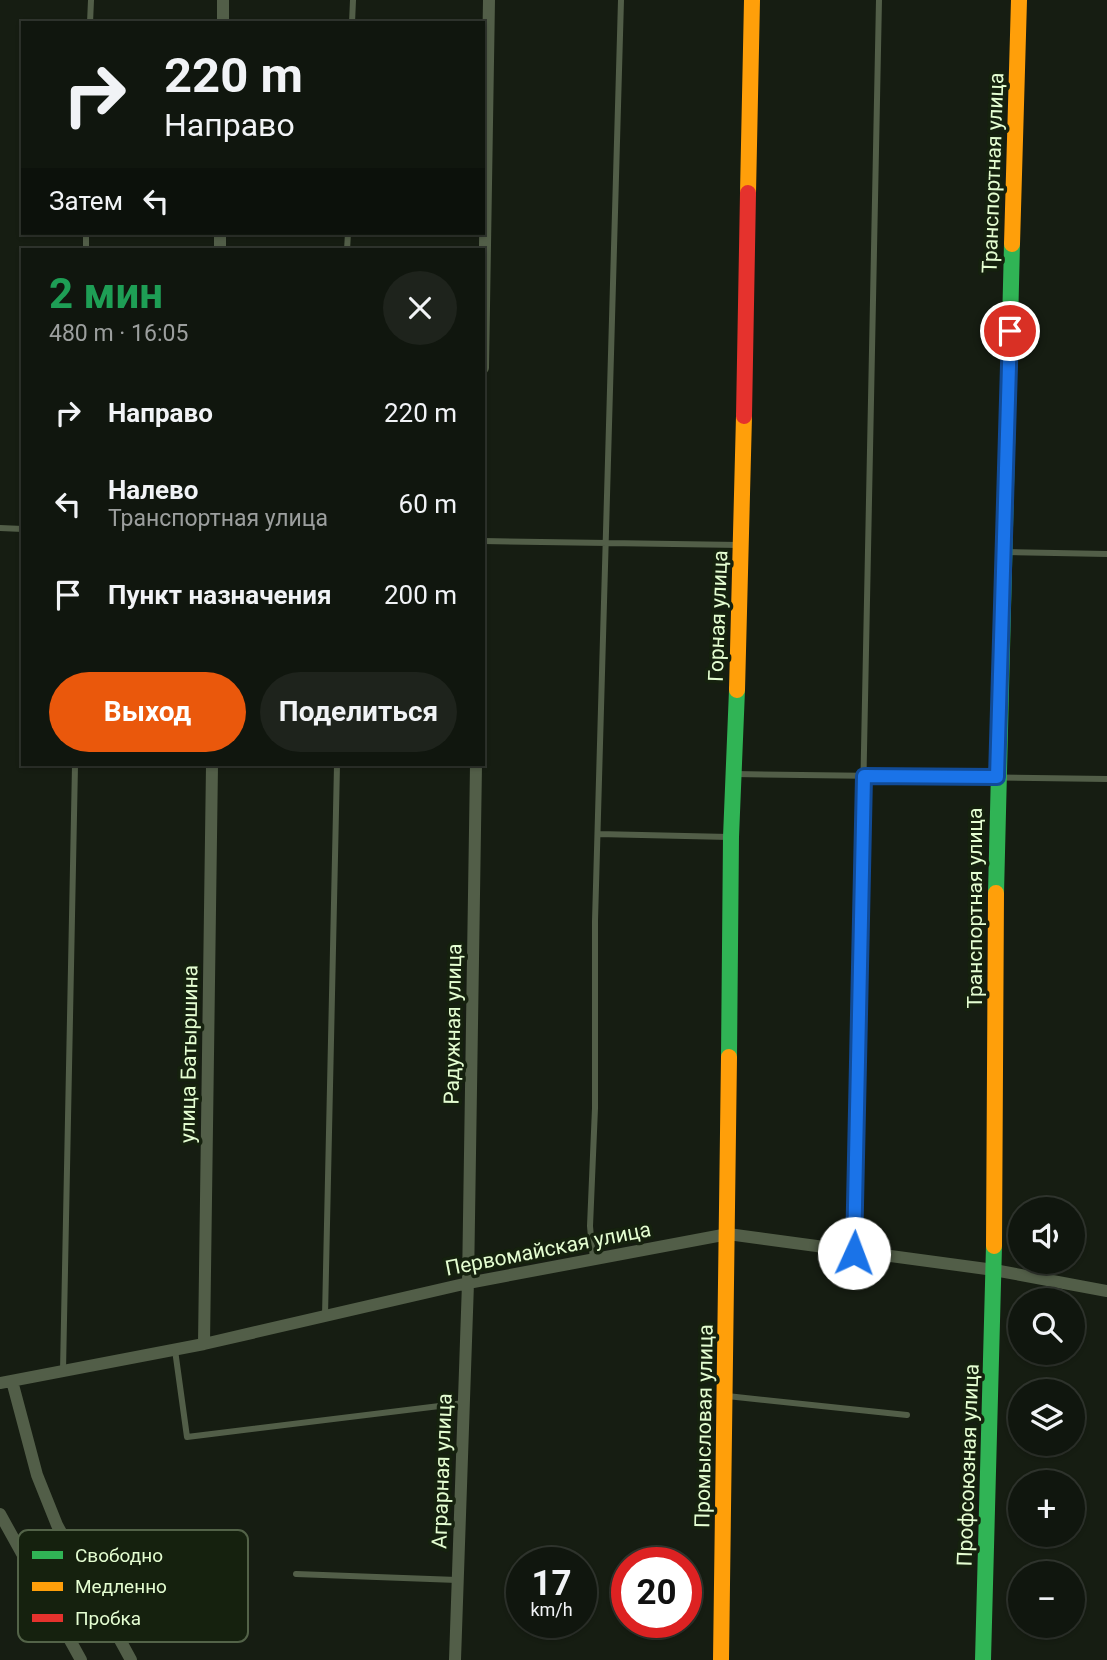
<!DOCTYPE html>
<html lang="ru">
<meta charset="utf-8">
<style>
body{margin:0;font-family:Roboto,sans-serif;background:#1e231c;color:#f1f3f6;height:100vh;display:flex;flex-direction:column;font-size:26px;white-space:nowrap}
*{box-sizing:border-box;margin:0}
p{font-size:23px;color:#9c9f9e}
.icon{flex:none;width:38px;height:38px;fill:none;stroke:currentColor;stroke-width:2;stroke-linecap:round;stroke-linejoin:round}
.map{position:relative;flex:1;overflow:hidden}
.side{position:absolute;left:21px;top:248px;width:464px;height:518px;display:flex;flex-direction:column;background:#10160e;border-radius:0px;box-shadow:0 2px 5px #0004,0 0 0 2px #30352e}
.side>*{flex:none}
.top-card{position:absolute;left:21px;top:21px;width:464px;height:214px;border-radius:0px;box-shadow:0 2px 5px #0004,0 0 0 2px #30352e;background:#10160e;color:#f1f3f6;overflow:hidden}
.controls{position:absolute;left:1008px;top:1197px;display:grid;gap:14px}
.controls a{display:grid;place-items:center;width:77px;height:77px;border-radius:50%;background:#10160e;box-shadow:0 2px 5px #0004,0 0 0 2px #30352e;font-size:35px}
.speed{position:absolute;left:506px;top:1547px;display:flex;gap:14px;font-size:35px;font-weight:700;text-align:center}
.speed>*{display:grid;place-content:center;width:91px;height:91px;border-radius:50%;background:#10160e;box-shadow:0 2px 5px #0004,0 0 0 2px #30352e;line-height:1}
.speed small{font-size:18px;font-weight:400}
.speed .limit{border:10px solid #d22;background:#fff;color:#111}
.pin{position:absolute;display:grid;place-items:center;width:60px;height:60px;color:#fff;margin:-30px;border:4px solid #fff;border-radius:50%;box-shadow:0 2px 7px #0007}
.me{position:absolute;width:77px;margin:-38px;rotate:2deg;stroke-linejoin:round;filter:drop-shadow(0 0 5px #0008)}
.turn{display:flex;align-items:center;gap:24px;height:147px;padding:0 28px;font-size:32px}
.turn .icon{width:91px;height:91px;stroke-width:2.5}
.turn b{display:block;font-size:49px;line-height:60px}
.then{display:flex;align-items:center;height:66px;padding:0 28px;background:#0003;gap:14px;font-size:26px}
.round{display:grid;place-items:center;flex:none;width:74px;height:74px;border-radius:37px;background:#1e231c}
.head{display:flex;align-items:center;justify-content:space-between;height:119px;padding:0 28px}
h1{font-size:42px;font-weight:700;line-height:52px;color:#1e9e55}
.button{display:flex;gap:14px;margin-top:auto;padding:14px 28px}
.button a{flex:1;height:80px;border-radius:42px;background:#ea580c;color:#fff;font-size:28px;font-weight:700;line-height:80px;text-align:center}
.button a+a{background:#1e231c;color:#f1f3f6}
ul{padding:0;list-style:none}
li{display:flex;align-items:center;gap:21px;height:91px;padding:0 28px}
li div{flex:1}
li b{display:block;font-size:26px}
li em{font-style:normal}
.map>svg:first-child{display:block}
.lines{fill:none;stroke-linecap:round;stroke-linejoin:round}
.lane{stroke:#525e48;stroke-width:6}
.street{stroke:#525e48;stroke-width:12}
.fast{stroke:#30b455;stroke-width:16}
.slow{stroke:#ff9f0a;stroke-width:16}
.jam{stroke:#e5322d;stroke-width:16}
.route-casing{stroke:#114b97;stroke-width:18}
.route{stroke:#1a73e8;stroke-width:12}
.labels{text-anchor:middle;stroke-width:7;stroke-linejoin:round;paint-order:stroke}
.street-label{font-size:21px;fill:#e4fdd1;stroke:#15210e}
.key{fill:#15210e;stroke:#536348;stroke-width:2}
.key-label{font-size:19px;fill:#e4fdd1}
</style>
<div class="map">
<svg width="1107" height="1660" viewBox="0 0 1107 1660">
<rect width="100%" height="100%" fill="#161d12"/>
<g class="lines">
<!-- lane -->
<path class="lane" d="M90,23L91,0
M352,23L353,0
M86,250V233
M347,250L348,233
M0,528L23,529
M483,541L740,545
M1005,552L1107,554
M734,774L1107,779
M598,834L729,837
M854,1251L879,0
M593,1260L590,1226L595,1108V921L621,0
M325,1316L337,765
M175,1350L187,1437L464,1403
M63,1371L75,765
M727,1396L907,1415
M296,1574L457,1580"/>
<!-- street -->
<path class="street" d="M223,23V0
M220,250V233
M483,368L489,0
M204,1344L212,765
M12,1381L37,1475L57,1525L131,1660
M0,1383L204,1344L468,1283L728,1234L994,1270L1107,1291
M0,1514L81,1660
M455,1660L468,1283L476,765"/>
<!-- fast -->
<path class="fast" d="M996,893L1012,244
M729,1057L731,837L737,690
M983,1660L994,1246"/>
<!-- slow -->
<path class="slow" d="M748,193L752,0
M1012,244L1019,0
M737,690L744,416
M994,1246L996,893
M721,1660L729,1057"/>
<!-- jam -->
<path class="jam" d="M744,416L748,193"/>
</g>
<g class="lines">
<!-- route casing -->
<g class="route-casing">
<path id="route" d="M854,1253L864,776L997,777L1010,331"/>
</g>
<!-- route -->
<use href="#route" class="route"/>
</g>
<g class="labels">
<!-- street labels -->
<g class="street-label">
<text transform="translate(993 173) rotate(-88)" y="7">Транспортная улица</text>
<text transform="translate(718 616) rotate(-88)" y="7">Горная улица</text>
<text transform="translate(975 908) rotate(-90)" y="7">Транспортная улица</text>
<text transform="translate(453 1024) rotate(-89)" y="7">Радужная улица</text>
<text transform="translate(189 1054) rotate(-89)" y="7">улица Батыршина</text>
<text transform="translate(548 1249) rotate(-11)" y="7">Первомайская улица</text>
<text transform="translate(704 1426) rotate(-89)" y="7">Промысловая улица</text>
<text transform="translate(968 1465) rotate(-88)" y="7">Профсоюзная улица</text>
<text transform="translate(442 1471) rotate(-88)" y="7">Аграрная улица</text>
</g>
</g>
<!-- legend -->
<rect x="18" y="1530" width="230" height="112" rx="10" class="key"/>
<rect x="32" y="1551" width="31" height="8" fill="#30b455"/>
<rect x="32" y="1582" width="31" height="9" fill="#ff9f0a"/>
<rect x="32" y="1614" width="31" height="8" fill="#e5322d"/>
<g class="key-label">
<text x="75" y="1562">Свободно</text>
<text x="75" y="1593">Медленно</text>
<text x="75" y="1625">Пробка</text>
</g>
</svg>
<div class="controls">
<a><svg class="icon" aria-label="sound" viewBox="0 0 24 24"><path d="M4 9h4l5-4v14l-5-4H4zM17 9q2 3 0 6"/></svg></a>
<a><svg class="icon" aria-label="search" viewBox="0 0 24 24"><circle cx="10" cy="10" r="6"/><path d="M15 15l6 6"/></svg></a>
<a><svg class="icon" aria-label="layers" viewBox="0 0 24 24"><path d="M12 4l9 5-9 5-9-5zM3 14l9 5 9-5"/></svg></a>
<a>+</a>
<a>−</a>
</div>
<div class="speed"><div>17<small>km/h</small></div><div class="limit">20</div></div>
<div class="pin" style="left:1010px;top:331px;background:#d93025"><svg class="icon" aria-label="arrive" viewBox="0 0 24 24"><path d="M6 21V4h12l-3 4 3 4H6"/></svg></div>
<svg class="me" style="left:854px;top:1253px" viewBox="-20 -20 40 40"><circle r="19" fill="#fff"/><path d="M0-13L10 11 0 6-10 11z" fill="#1a73e8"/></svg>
<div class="top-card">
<div class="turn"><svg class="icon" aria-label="right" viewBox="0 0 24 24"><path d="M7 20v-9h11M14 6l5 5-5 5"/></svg><div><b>220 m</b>Направо</div></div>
<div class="then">Затем<svg class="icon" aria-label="left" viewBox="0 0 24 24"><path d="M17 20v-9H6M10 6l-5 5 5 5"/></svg></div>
</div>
<section class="side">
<div class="head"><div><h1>2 мин</h1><p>480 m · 16:05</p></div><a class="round"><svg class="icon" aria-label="close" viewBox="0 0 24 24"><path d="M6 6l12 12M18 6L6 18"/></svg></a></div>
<ul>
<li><svg class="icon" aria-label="right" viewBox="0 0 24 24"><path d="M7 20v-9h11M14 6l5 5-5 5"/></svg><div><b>Направо</b></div><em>220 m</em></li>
<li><svg class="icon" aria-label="left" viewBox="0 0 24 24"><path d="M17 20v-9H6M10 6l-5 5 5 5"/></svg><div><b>Налево</b><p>Транспортная улица</p></div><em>60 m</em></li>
<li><svg class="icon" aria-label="arrive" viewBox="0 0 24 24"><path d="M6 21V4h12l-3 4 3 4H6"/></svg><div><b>Пункт назначения</b></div><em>200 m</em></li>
</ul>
<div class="button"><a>Выход</a><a>Поделиться</a></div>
</section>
</div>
